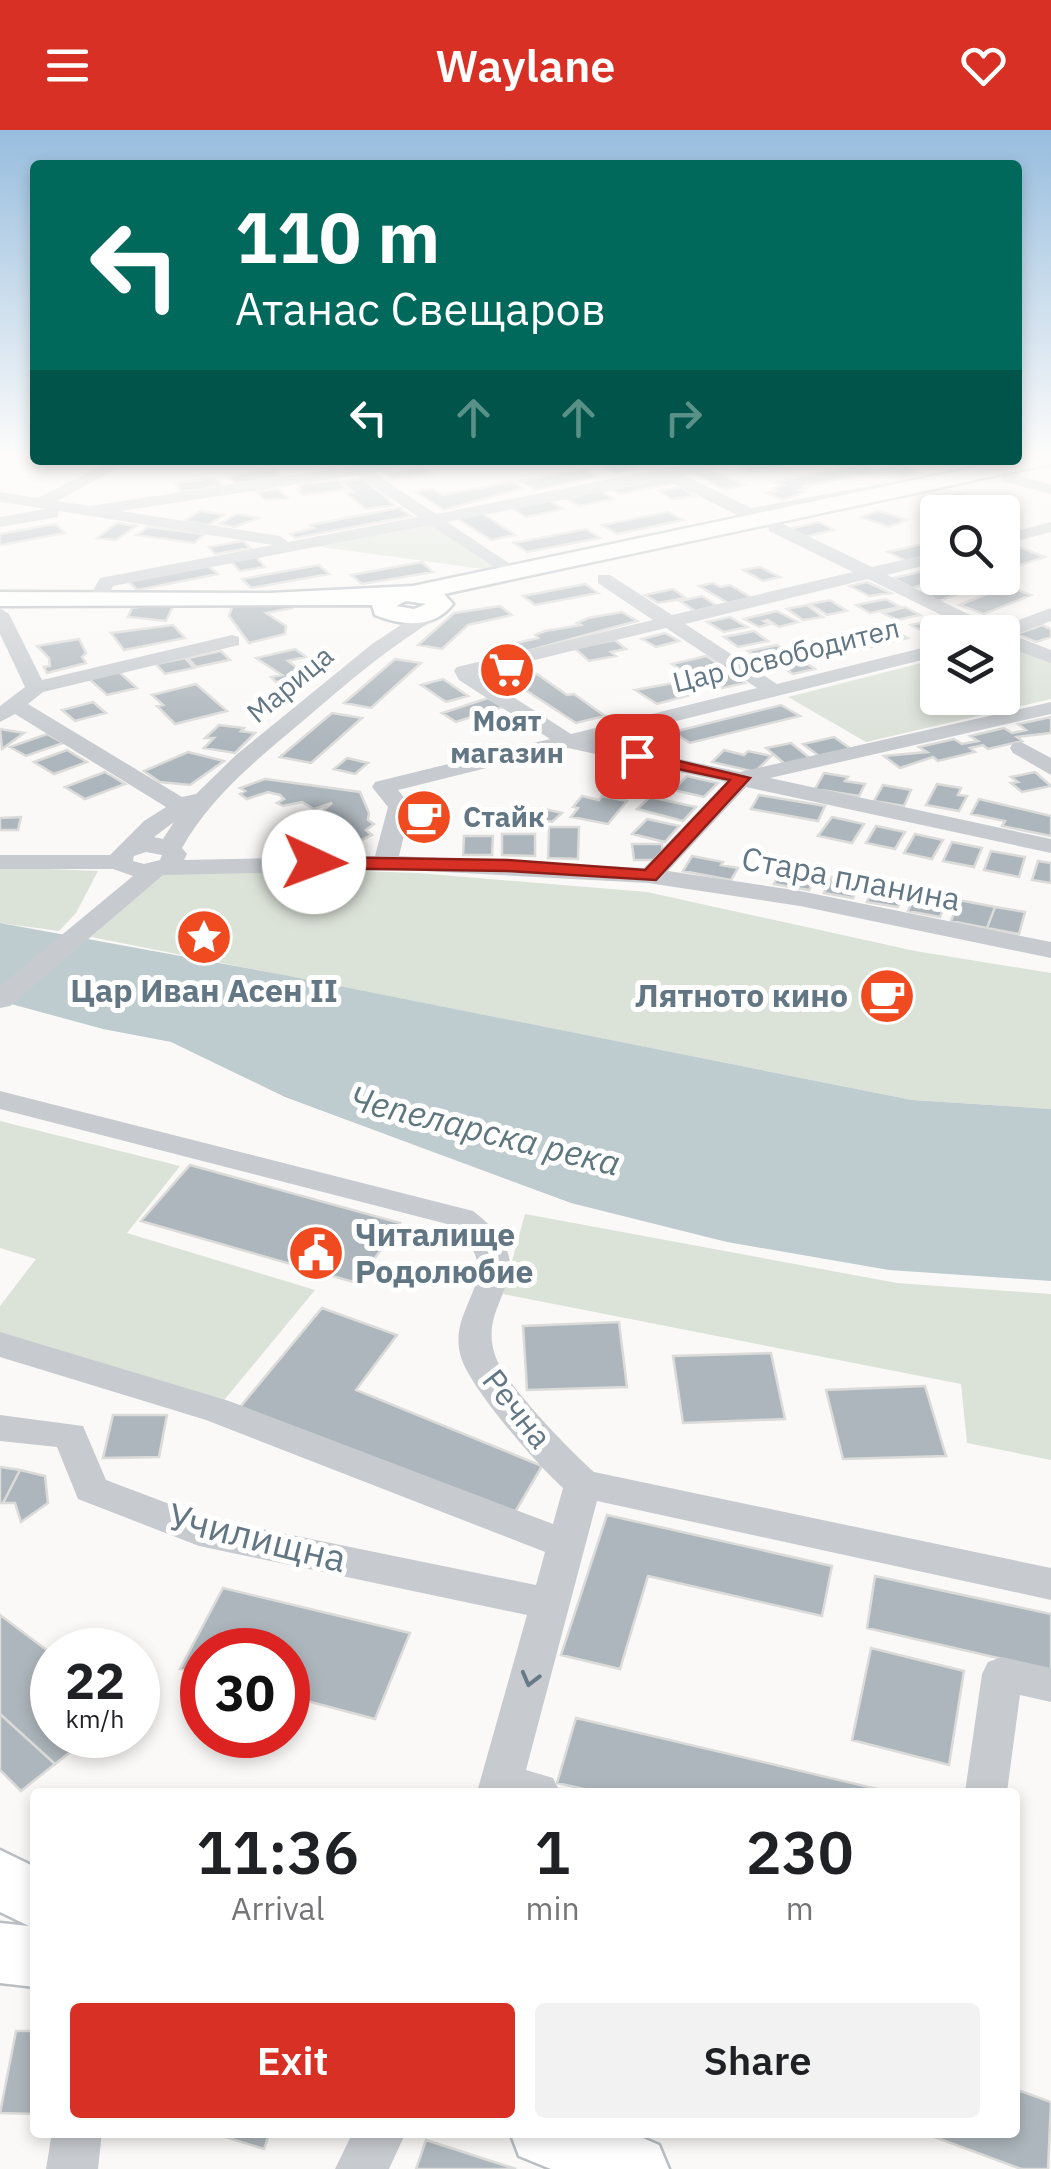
<!DOCTYPE html>
<meta charset="utf-8">
<style>
body{margin:0;font-family:"IBM Plex Sans",sans-serif;background:#f2f2f2;color:#202124;height:100vh;display:flex;flex-direction:column;font-size:38px;white-space:nowrap}
*{box-sizing:border-box;margin:0}
p{font-size:32px;color:#757577}
.icon{flex:none;width:55px;height:55px;fill:none;stroke:currentColor;stroke-width:2;stroke-linecap:round;stroke-linejoin:round}
.map{position:relative;flex:1;overflow:hidden}
.panel{position:absolute;left:30px;top:1658px;width:990px;height:350px;display:flex;flex-direction:column;background:#fff;border-radius:10px;box-shadow:0 5px 15px #0003}
.panel>*{flex:none}
.banner{position:absolute;left:30px;top:30px;width:992px;height:305px;border-radius:10px;box-shadow:0 5px 15px #0003;background:#00695c;color:#fff;overflow:hidden}
.tools{position:absolute;left:920px;top:365px;display:grid;gap:20px}
.tools a{display:grid;place-items:center;width:100px;height:100px;border-radius:10px;background:#fff;box-shadow:0 5px 15px #0003;font-size:50px}
.speed{position:absolute;left:30px;top:1498px;display:flex;gap:20px;font-size:50px;font-weight:700;text-align:center}
.speed>*{display:grid;place-content:center;width:130px;height:130px;border-radius:50%;background:#fff;box-shadow:0 5px 15px #0003;line-height:1}
.speed small{font-size:25px;font-weight:400}
.speed .limit{border:15px solid #d22;background:#fff;color:#111}
.pin{position:absolute;display:grid;place-items:center;width:85px;height:85px;color:#fff;margin:-42px;border-radius:20px;box-shadow:0 5px 15px #0006}
.me{position:absolute;width:110px;margin:-55px;rotate:92deg;stroke-linejoin:round;filter:drop-shadow(0 0 8px #0008)}
.turn{display:flex;align-items:center;gap:35px;height:210px;padding:0 40px;font-size:45px}
.turn .icon{width:130px;height:130px;stroke-width:2.5}
.turn b{display:block;font-size:70px;line-height:85px}
.lanes{display:flex;align-items:center;height:95px;padding:0 40px;background:#0003;justify-content:center;gap:50px;direction:ltr}
.lanes .off{opacity:.35}
.eta{display:flex;justify-content:space-evenly;align-items:center;height:170px;text-align:center}
.eta b{font-size:60px;font-weight:600;line-height:70px}
.primary-button{display:flex;gap:20px;margin-top:auto;padding:20px 40px}
.primary-button a{flex:1;height:115px;border-radius:10px;background:#d93025;color:#fff;font-size:40px;font-weight:600;line-height:115px;text-align:center}
.primary-button a+a{background:#f2f2f2;color:#202124}
header{display:flex;justify-content:space-between;align-items:center;height:130px;padding:0 40px;background:#d93025;color:#fff;font-size:45px;font-weight:600}
.map>svg:first-child{display:block}
.green{fill:#dbe2d8}
.water{fill:#becbcf}
.building{fill:#adb6bc;stroke:#dbdbd9;stroke-width:2.5}
.lines{fill:none;stroke-linecap:round;stroke-linejoin:round}
.secondary-casing{stroke:#b9bfc3;stroke-width:5}
.street{fill:#c7cbcf;fill-rule:evenodd}
.secondary{fill:#fff;fill-rule:evenodd}
.oneway{stroke:#677a88}
.route{fill:#d93025;stroke:#8d1f18;stroke-width:2.5}
.labels{text-anchor:middle;stroke-width:10;stroke-linejoin:round;paint-order:stroke}
.far-street-label{font-size:28px;fill:#627684;stroke:#fff}
.far-poi-label{font-size:28px;font-weight:bold;fill:#627684;stroke:#fff}
.street-label{font-size:32px;fill:#627684;stroke:#fff}
.poi-label{font-size:32px;font-weight:bold;fill:#627684;stroke:#fff}
.water-label{font-size:35px;font-style:italic;fill:#5e767e;stroke:#fff}
.near-street-label{font-size:38px;fill:#627684;stroke:#fff}
</style>
<header><svg class="icon" aria-label="menu" viewBox="0 0 24 24"><path d="M4 6h16M4 12h16M4 18h16"/></svg>Waylane<svg class="icon" aria-label="heart" viewBox="0 0 24 24"><path d="M12 20l-8-8c-3-5 5-10 8-4 3-6 11-1 8 4z"/></svg></header>
<div class="map">
<svg width="1051" height="2039" viewBox="0 0 1051 2039">
<rect width="100%" height="100%" fill="#faf9f7"/>
<!-- green -->
<path class="green" d="M430,393L505,442L314,416Z
M1003,512L1051,532V569L866,612L788,567L937,529L938,568H1002Z
M218,736L418,743L647,762L915,821L1051,843V979L912,970L91,807L166,740Z
M0,737L98,741L76,783L59,801L0,793Z
M0,991L180,1036L127,1103L315,1160L216,1280L0,1213V1176L36,1129L0,1118Z
M525,1084L897,1153L1051,1164V1330L967,1313L961,1254L503,1164Z"/>
<!-- water -->
<path class="water" d="M0,793L284,845L912,970L1051,979V1151L889,1140L727,1112L571,1073L285,967L171,912L103,899L0,871Z"/>
<!-- building -->
<path class="building" d="M600,330H626L638,338L615,343L598,334Z
M759,330H777L787,336L749,342L735,334Z
M865,334L874,338L905,335L923,343L903,347L885,344L850,347L806,356L809,357L799,360L804,362L783,370L767,363L777,361L773,359L783,355L777,353L788,349Z
M423,335L433,343L392,349L384,343Z
M274,339L282,347L235,354L228,346Z
M584,339L597,347L535,360L520,351Z
M709,341L725,346L744,355L723,359L694,344Z
M663,347L675,353L620,364L608,358Z
M214,348L222,356L182,362L175,353Z
M363,349L385,366L394,375L366,379L346,363L354,362L341,352Z
M338,350L347,359L303,365L297,359H301L298,355Z
M513,352L523,358L444,380L416,362L432,359L443,365Z
M681,357L694,366L672,369L659,361Z
M278,359L288,368L265,370L257,362Z
M600,361L614,369L579,376L565,368Z
M959,364L979,373L960,377L940,369Z
M549,371L564,379L526,387L512,378Z
M399,378L411,386L295,408L290,404L314,398L310,395Z
M201,381L224,385L208,395L184,391Z
M879,381L907,390L889,397L861,387Z
M480,382L515,405L491,410L455,387Z
M668,382L683,390L617,404L602,395Z
M237,384L259,388L234,397L219,394Z
M819,392L834,400L804,407L789,399Z
M117,393L136,396L116,410L97,408Z
M55,394L66,403L0,415V404Z
M149,397L205,404L194,413L136,405Z
M586,399L600,408L527,422L514,413Z
M243,411L250,418L215,424L209,417Z
M927,413L938,418V424L906,431L888,422Z
M1017,416L1045,427L1012,438L1002,434V421Z
M256,427L265,437L240,441L231,431Z
M422,432L433,442L362,454L351,445Z
M319,435L329,444L251,458L242,449Z
M208,436L218,444L137,460L128,451Z
M760,437L780,447L763,451L743,440Z
M929,440L945,448L912,458L893,448Z
M867,452L891,463L869,466L850,456Z
M713,453L721,457L730,455L752,468L728,473L699,456Z
M585,454L598,463L535,475L523,466Z
M1007,456L1031,465L984,484L959,475Z
M952,458L961,463L939,471L926,464Z
M673,459L686,468L658,473L645,465Z
M702,466L717,476L695,481L680,471Z
M886,469L900,477L870,483L856,475Z
M830,470L847,481L827,485L810,474Z
M259,474L292,475V478L266,483L286,496L285,504L249,513L229,486L232,477Z
M807,475L823,487L803,490L787,479Z
M145,476H173L166,491L128,487L132,478Z
M500,476L512,485L468,495L442,519L418,515L454,483Z
M905,477L920,485L897,490L883,483Z
M777,481L798,492L779,497L768,490L764,491L769,494L759,497L744,489Z
M622,482L637,491L509,526L491,519L538,508L535,505L545,501L581,495L577,493L588,488Z
M730,487L747,497L724,502L707,492Z
M942,488L957,496L926,503L911,495Z
M173,495L185,508L124,520L111,503Z
M1042,495L1051,499V507L1036,512L1017,504Z
M888,497L908,508L826,528L807,517Z
M754,501L768,511L738,517L724,507Z
M665,503L679,511L656,517L642,509Z
M79,509L86,523L82,527L86,533L47,543L44,537L50,536L49,528L37,516Z
M615,510L626,519L611,522L616,526L589,531L574,518Z
M777,515L789,523L760,529L748,521Z
M295,519L306,527L288,531L308,546L299,559L288,549L276,552L271,547L282,545L256,528Z
M221,521L230,530L196,537L188,528Z
M706,526L722,536L688,544L672,534Z
M185,528L194,538L165,544L156,534Z
M395,529L421,533L371,578L344,573Z
M800,529L815,539L793,544L778,534Z
M119,542L137,558L107,565L89,549Z
M730,542L745,553L714,560L699,550Z
M537,544L567,565L574,564L605,586L576,593L510,550Z
M443,549L468,566L446,572L421,555Z
M679,552L697,563L657,574L635,560Z
M196,554L227,581L175,594L157,576L163,575L152,565Z
M488,568L503,577L456,592L442,583Z
M93,572L106,583L75,591L62,580Z
M781,575L800,586L690,613L673,602Z
M332,583L362,588L311,633L280,627Z
M1051,587V603L1017,607L1022,611L988,619L983,615L970,618L975,622L938,631L933,627L900,638L884,626L927,622L919,617L954,609L962,614L978,611L970,606L1004,598L1012,603L1026,600L1018,594Z
M219,595L244,598L241,601L255,603L235,623L204,618L214,608H205Z
M0,599L24,603L2,619Z
M47,604L63,613L26,626L10,617Z
M834,607L851,619L819,626L803,614Z
M791,613L811,629L785,634L766,618Z
M67,620L87,632L54,644L34,632Z
M724,620L744,625L748,621L771,626L755,642L712,632Z
M188,622L224,631L190,655L160,652L144,641Z
M347,628L368,633L355,644L334,639Z
M617,640L643,645L629,662L602,657Z
M105,642L125,654L85,669L65,657Z
M1035,642L1051,656L1022,662L1011,653L1018,652L1011,647Z
M824,643L848,647L845,651L865,654L859,666L815,659Z
M687,646L718,653L704,667L673,660Z
M265,649L360,662L369,683L368,690L374,694L366,700L372,705L343,719L337,713L325,716L322,712L335,707L329,701L340,697L334,693L323,698L316,692L326,689L319,684L332,673L314,679L302,672L283,676L277,673L284,669L280,665L268,662L247,669L240,664L245,661L240,658Z
M937,654L961,658L958,665L967,666L959,681L926,675Z
M883,655L911,660L904,676L874,671Z
M759,665L825,676L818,691L751,679Z
M582,666L599,670L602,666L627,671L608,694L571,687L578,678L573,677Z
M650,667L696,677L683,691L637,679Z
M979,669L1051,686V706L1002,696L1005,691L971,684Z
M540,678L562,683L552,692L531,687Z
M21,687L18,700H0V688Z
M832,687L864,694L852,713L818,706Z
M647,689L679,696L665,712L632,704Z
M876,696L905,702L895,719L866,713Z
M549,697H579L578,729L548,728Z
M502,704H535V726L502,725Z
M915,704L943,710L932,729L904,723Z
M464,706H493L492,725H463Z
M952,712L982,718L974,737L943,731Z
M632,714H662L663,730H634Z
M991,721L1025,727L1019,747L984,740Z
M692,726L723,732L721,735L738,738L731,750L683,741Z
M780,730L801,734L798,739L816,746L809,760L774,754L781,740L775,739Z
M1038,731L1051,733V753L1032,750Z
M832,747L861,752L853,768L824,763Z
M873,757L905,760L898,777L867,772Z
M916,761L948,765L940,787L908,781Z
M959,770L995,777L987,798L951,791Z
M995,777L1025,782L1019,804L987,798Z
M879,854L902,859L894,878L871,873Z
M190,1035L400,1093L357,1153L141,1091Z
M322,1178L397,1205L356,1260L542,1336L514,1384L236,1282Z
M619,1192L627,1257L527,1260L523,1196Z
M771,1223L785,1289L683,1293L673,1226Z
M925,1256L946,1326L843,1329L826,1260Z
M113,1285H167L159,1327L103,1328Z
M0,1337L20,1340L3,1373H0Z
M20,1340L45,1346L48,1373L21,1392L15,1373H3Z
M607,1385L832,1436L822,1486L648,1446L620,1539L561,1525Z
M875,1446L1051,1484V1540L867,1498Z
M223,1458L410,1503L375,1589L288,1566V1520H202V1544L180,1539Z
M0,1485L52,1524V1605H92L55,1634L0,1584Z
M871,1518L964,1541L949,1635L852,1610Z
M0,1584L55,1634L21,1661L0,1640Z
M576,1588L890,1662H598L557,1653Z
M16,1901H35V1984L0,1983Z
M1015,1959L1051,1972L1048,2039H1021L921,2002H1015Z
M209,2002H270L264,2019Z
M426,2010L516,2039H416Z"/>
<g class="lines">
<!-- secondary casing -->
<g class="secondary-casing">
<path id="secondary" d="M1019,328H1051V334L444,464L453,474C434,499 402,496 375,485L372,475L0,476V462L270,463L413,456ZM406,471L426,474L414,479L396,476Z
M0,1720L35,1737V1857L0,1853V1793L29,1796L0,1782Z
M510,2002H629L659,2015L669,2039H551L519,2026Z"/>
</g>
<!-- street -->
<path class="street" d="M113,330H133L57,371L90,376L347,337L355,332L436,330L374,343L436,384L666,338L721,330H754L685,346L751,378L947,342V348L941,350L765,386L770,393H781L872,437L938,422V432L887,445L997,498L1051,478V491L1013,505L1051,520V533L1002,515V502H976L868,449L685,494L777,554L938,514V526L596,611L740,642L1051,572V584L770,648L1051,709V723L746,657L668,741L800,761L1051,812V828L800,776L648,753L406,740L163,745L10,876L0,878V856L133,746L113,739H0V725H110L144,691L166,677L15,584L0,592V576L25,557L0,504V478L9,484L42,550L232,505L239,507V515L43,562L28,574L182,667L196,664L236,625L372,514L425,479H439V487C390,516 347,553 304,590C258,629 212,665 182,718L187,724L184,730L375,726L388,677L372,657L375,652L550,609L459,550L454,541L457,537L653,490L598,453V445H610L672,485L853,442L769,401L768,395H757L667,350L447,392L516,438L519,442L510,447L430,395L113,456L104,474L97,476L88,470L100,448L273,415L59,381L58,387L0,397V387L46,379L0,372V362L38,368ZM357,345L418,387L288,412L280,406L121,381ZM666,498L757,558L571,604L477,544ZM568,618L726,652L644,738L399,726L411,676L398,660ZM174,692L163,709L154,707ZM146,722L162,725L160,730L144,734L133,731L134,726Z
M1007,343L1051,354V364L1001,351V345Z
M1051,392V402L1002,415V405Z
M1021,612L1051,628V645L1013,623L1010,618L1013,613Z
M0,961L473,1081C553,1143 475,1166 495,1225C503,1252 571,1322 594,1342L1051,1438V1470L597,1371L526,1640L553,1648L560,1662H477L527,1485L199,1416L78,1369L57,1317L0,1311V1285L83,1296L106,1350L204,1387L536,1455L545,1422L206,1290L0,1227V1202L229,1271L553,1394L563,1358C537,1335 473,1261 462,1230C442,1175 515,1147 451,1095L0,979Z
M1002,1527L1051,1538V1572L1020,1565L1007,1662H965L982,1544L988,1532Z
M52,2002H102L98,2039H46Z
M353,2002H406L389,2039H335Z"/>
<!-- secondary -->
<use href="#secondary" class="secondary"/>
</g>
<!-- one-way arrows -->
<defs><path id="oneway-chevron" d="M-2-3.5L2.5 0L-2 3.5" fill="none" stroke-width="1.6" stroke-linecap="round" stroke-linejoin="round" transform="scale(2.5)"/></defs>
<use class="oneway" href="#oneway-chevron" transform="translate(530 1549) rotate(105)"/>
<!-- sky -->
<linearGradient id="sky" x2="0" y2="1"><stop stop-color="#97bdde"/><stop offset="0.53" stop-color="#fdfcfb"/><stop offset="1" stop-color="#fdfcfb" stop-opacity="0"/></linearGradient>
<rect width="1051" height="614" fill="url(#sky)"/>
<!-- route -->
<path class="route" d="M637,621L750,648L656,750L507,741L314,738L305,732L314,727L507,730L645,740L730,650L631,629V622Z"/>
<!-- icons -->
<defs>
<g id="supermarket-disc" transform="scale(2.875)"><circle r="9.5" fill="#f04a20" stroke="#fff"/><path d="M-6-5.5h2.5l.6 2H6L4.5 2H-2.5L-4.4-4H-6ZM-1.5 3.2a1.3 1.3 0 1 0 .1 0ZM3 3.2a1.3 1.3 0 1 0 .1 0Z" fill="#fff"/></g>
<g id="cafe-disc" transform="scale(2.875)"><circle r="9.5" fill="#f04a20" stroke="#fff"/><path d="M-5.5-4.5H6V0H3Q3 3.5 0 3.5H-2.5Q-5.5 3.5-5.5 0ZM3-3.2v2h1.7v-2ZM-6 4.5H4V6H-6Z" fill="#fff"/></g>
<g id="sight-disc" transform="scale(2.875)"><circle r="9.5" fill="#f04a20" stroke="#fff"/><path d="M0-6L1.8-2.2L6-1.7L2.9 1.2L3.7 5.4L0 3.3L-3.7 5.4L-2.9 1.2L-6-1.7L-1.8-2.2Z" fill="#fff"/></g>
<g id="civic-disc" transform="scale(2.875)"><circle r="9.5" fill="#f04a20" stroke="#fff"/><path d="M-.6-6.5H3V-4.5H.6V-3L4-1V1h2V6H-6V1h2V-1L-.6-3ZM-1.2 2.5V6h2.4V2.5Z" fill="#fff"/></g>
</defs>
<g fill-rule="evenodd">
<use href="#supermarket-disc" x="507" y="540"/>
<use href="#cafe-disc" x="424" y="687"/>
<use href="#sight-disc" x="204" y="807"/>
<use href="#cafe-disc" x="887" y="866"/>
<use href="#civic-disc" x="316" y="1123"/>
</g>
<g class="labels">
<!-- far-street labels -->
<g class="far-street-label">
<text transform="translate(786 525) rotate(-14)" y="10">Цар Освободител</text>
<text transform="translate(290 554) rotate(-40)" y="10">Марица</text>
</g>
<!-- far-poi labels -->
<g class="far-poi-label">
<text x="507" y="601">Моят<tspan x="507" dy="32">магазин</tspan></text>
<text x="463" y="697" text-anchor="start">Стайк</text>
</g>
<!-- street labels -->
<g class="street-label">
<text transform="translate(851 749) rotate(11)" y="11">Стара планина</text>
<text transform="translate(517 1279) rotate(52)" y="11">Речна</text>
</g>
<!-- poi labels -->
<g class="poi-label">
<text x="204" y="872">Цар Иван Асен II</text>
<text x="848" y="877" text-anchor="end">Лятното кино</text>
<text x="355" y="1116" text-anchor="start">Читалище<tspan x="355" dy="37">Родолюбие</tspan></text>
</g>
<!-- water labels -->
<g class="water-label">
<text transform="translate(485 1001) rotate(14)" y="12">Чепеларска река</text>
</g>
<!-- near-street labels -->
<g class="near-street-label">
<text transform="translate(257 1408) rotate(14)" y="13">Училищна</text>
</g>
</g>
</svg>
<div class="tools">
<a><svg class="icon" aria-label="search" viewBox="0 0 24 24"><circle cx="10" cy="10" r="6"/><path d="M15 15l6 6"/></svg></a>
<a><svg class="icon" aria-label="layers" viewBox="0 0 24 24"><path d="M12 4l9 5-9 5-9-5zM3 14l9 5 9-5"/></svg></a>
</div>
<div class="speed"><div>22<small>km/h</small></div><div class="limit">30</div></div>
<div class="pin" style="left:637px;top:626px;background:#d93025"><svg class="icon" aria-label="arrive" viewBox="0 0 24 24"><path d="M6 21V4h12l-3 4 3 4H6"/></svg></div>
<svg class="me" style="left:314px;top:732px" viewBox="-20 -20 40 40"><circle r="19" fill="#fff"/><path d="M0-13L10 11 0 6-10 11z" fill="#d93025"/></svg>
<div class="banner">
<div class="turn"><svg class="icon" aria-label="left" viewBox="0 0 24 24"><path d="M17 20v-9H6M10 6l-5 5 5 5"/></svg><div><b>110 m</b>Атанас Свещаров</div></div>
<div class="lanes"><svg class="icon" aria-label="left" viewBox="0 0 24 24"><path d="M17 20v-9H6M10 6l-5 5 5 5"/></svg><svg class="icon off" aria-label="ahead" viewBox="0 0 24 24"><path d="M12 20V5M6 11l6-6 6 6"/></svg><svg class="icon off" aria-label="ahead" viewBox="0 0 24 24"><path d="M12 20V5M6 11l6-6 6 6"/></svg><svg class="icon off" aria-label="right" viewBox="0 0 24 24"><path d="M7 20v-9h11M14 6l5 5-5 5"/></svg></div>
</div>
<section class="panel">
<div class="eta">
<div><b>11:36</b><p>Arrival</p></div>
<div><b>1</b><p>min</p></div>
<div><b>230</b><p>m</p></div>
</div>
<div class="primary-button"><a>Exit</a><a>Share</a></div>
</section>
</div>
